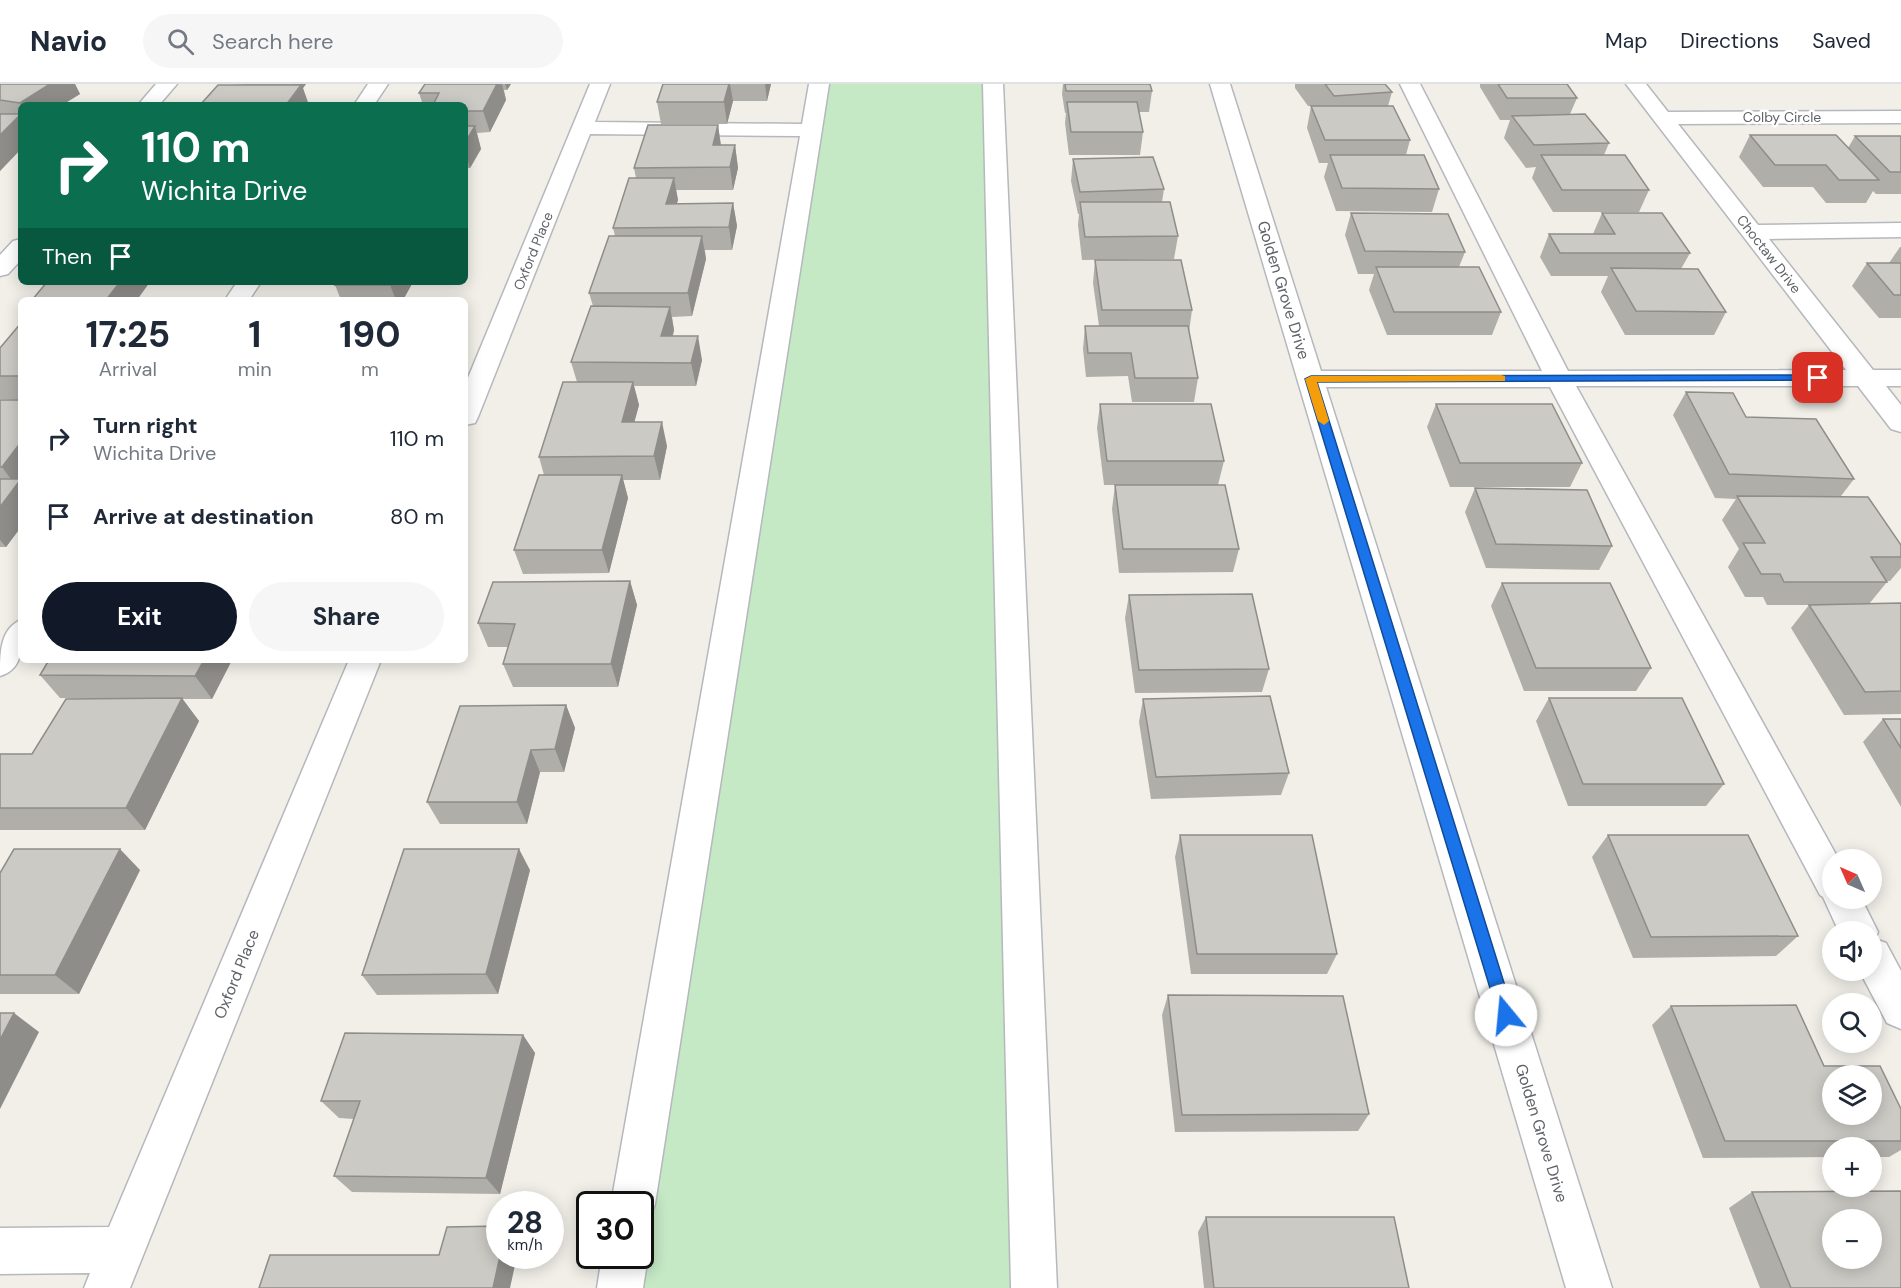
<!DOCTYPE html>
<meta charset="utf-8">
<style>
body{margin:0;font-family:"DM Sans",sans-serif;background:#f6f6f7;color:#1f2937;height:100vh;display:flex;flex-direction:column;font-size:22px;white-space:nowrap}
*{box-sizing:border-box;margin:0}
p{font-size:20px;color:#747a83}
.icon{flex:none;width:33px;height:33px;fill:none;stroke:currentColor;stroke-width:2;stroke-linecap:round;stroke-linejoin:round}
.map{position:relative;flex:1;overflow:hidden}
.panel{position:absolute;left:18px;top:213px;width:450px;height:366px;display:flex;flex-direction:column;background:#fff;border-radius:9px;box-shadow:0 3px 15px #0003}
.panel>*{flex:none}
.guide{position:absolute;left:18px;top:18px;width:450px;height:183px;border-radius:9px;box-shadow:0 3px 15px #0003;background:#0b6e4f;color:#fff;overflow:hidden}
.needle{width:39px;rotate:315deg}
.fabs{position:absolute;left:1822px;top:765px;display:grid;gap:12px}
.fabs a{display:grid;place-items:center;width:60px;height:60px;border-radius:50%;background:#fff;box-shadow:0 3px 15px #0003;font-size:30px}
.speed{position:absolute;left:486px;top:1107px;display:flex;gap:12px;font-size:30px;font-weight:700;text-align:center}
.speed>*{display:grid;place-content:center;width:78px;height:78px;border-radius:50%;background:#fff;box-shadow:0 3px 15px #0003;line-height:1}
.speed small{font-size:15px;font-weight:400}
.speed .limit{border:3px solid #111;border-radius:9px;background:#fff;color:#111}
.pin{position:absolute;display:grid;place-items:center;width:51px;height:51px;color:#fff;margin:-26px;border-radius:12px;box-shadow:0 3px 9px #0006}
.me{position:absolute;width:66px;margin:-33px;rotate:343deg;stroke-linejoin:round;filter:drop-shadow(0 0 4px #0008)}
.turn{display:flex;align-items:center;gap:21px;height:126px;padding:0 24px;font-size:27px}
.turn .icon{width:78px;height:78px;stroke-width:2.5}
.turn b{display:block;font-size:42px;line-height:51px}
.then{display:flex;align-items:center;height:57px;padding:0 24px;background:#0003;gap:12px;font-size:22px}
.eta{display:flex;justify-content:space-evenly;align-items:center;height:102px;text-align:center}
.eta b{font-size:36px;font-weight:700;line-height:42px}
.button{display:flex;gap:12px;margin-top:auto;padding:12px 24px}
.button a{flex:1;height:69px;border-radius:36px;background:#111827;color:#fff;font-size:24px;font-weight:700;line-height:69px;text-align:center}
.button a+a{background:#f6f6f7;color:#1f2937}
ul{padding:0;list-style:none}
li{display:flex;align-items:center;gap:18px;height:78px;padding:0 24px}
li div{flex:1}
li b{display:block;font-size:22px}
li em{font-style:normal}
header{display:flex;align-items:center;gap:36px;box-sizing:border-box;height:84px;padding:0 30px;background:#fff;border-bottom:2px solid #e0e1e3}
header strong{font-size:28px}
nav{display:flex;gap:33px;margin-inline-start:auto;font-size:21px}
.search{width:420px;height:54px;background:#f6f6f7;display:flex;align-items:center;gap:15px;box-sizing:border-box;padding:0 21px;border-radius:33px;color:#747a83;font-size:22px}
.map>svg:first-child{display:block}
.green{fill:#c5e8c5}
.lines{fill:none;stroke-linecap:round;stroke-linejoin:round}
.minor-casing{stroke:#b5b8bc;stroke-width:3}
.minor{fill:#fff;fill-rule:evenodd}
.wall{fill:#afaea9}
.shaded-wall{fill:#8f8d8a}
.building{fill:#cccac5;stroke:#8f8d8a;stroke-width:1.5;fill-rule:evenodd}
.route{fill:#1a73e8;stroke:#114b97;stroke-width:1.5}
.slow{fill:#f59e0b}
.labels{text-anchor:middle;stroke-width:5;stroke-linejoin:round;paint-order:stroke}
.far-street-label{font-size:14px;fill:#5f6368;stroke:#fff}
.street-label{font-size:16px;fill:#5f6368;stroke:#fff}
</style>
<header>
<strong>Navio</strong>
<div class="search"><svg class="icon" aria-label="search" viewBox="0 0 24 24"><circle cx="10" cy="10" r="6"/><path d="M15 15l6 6"/></svg>Search here</div>
<nav><a>Map</a><a>Directions</a><a>Saved</a></nav>
</header>
<div class="map">
<svg width="1901" height="1204" viewBox="0 0 1901 1204">
<rect width="100%" height="100%" fill="#f1efe8"/>
<!-- green -->
<path class="green" d="M819,0H993L1034,1204H620L625,1172H640V1120H633Z"/>
<g class="lines">
<!-- minor casing -->
<g class="minor-casing">
<path id="minor" d="M156,0H177L159,21H138Z
M368,0H388L374,21H354Z
M590,0H610L595,38L802,40L809,0H829L655,1120L649,1136L640,1139V1120H611L800,52L590,50L478,333L475,339L465,341V301Z
M983,0H1003L1057,1204H1011Z
M1210,0H1230L1321,287H1542L1400,0H1420L1568,287L1846,286L1626,0H1646L1668,28L1901,27V39L1678,40L1758,141L1901,139V153L1769,155L1873,286H1901V302H1886L1901,321V348L1891,345L1858,302H1576L1839,776H1833V814H1861L1878,848L1875,855L1886,859L1901,887V945L1887,939L1859,886H1872V848H1839L1823,813L1820,811L1550,303H1326L1612,1204H1566Z
M21,155V176L8,190L0,192V171L13,157Z
M237,198H261L249,216H225Z
M21,536C21,559 26,584 0,592C0,569 0,545 21,536Z
M349,576H381L130,1204H84L90,1189L0,1190V1144L109,1143Z
M640,1156L648,1172L643,1204H597L602,1172H640Z"/>
</g>
<!-- minor -->
<use href="#minor" class="minor"/>
</g>
<!-- wall -->
<path class="wall" d="M0,0H75L80,10L62,21H21V65L0,87Z
M231,0H306L303,4Z
M425,0H511L507,6H504L506,16L490,48L477,49L481,65L470,84H465V21H423L419,9Z
M663,0H771L767,17H733L727,40H661L657,18Z
M1063,0H1150L1152,7L1149,28H1139L1143,48L1140,71H1069L1065,39L1066,29H1065L1062,10Z
M1295,0H1385L1392,8L1388,22L1410,56L1406,71L1439,105L1432,128L1336,127L1324,93L1328,79H1319L1307,44L1311,22H1308L1295,4Z
M1480,0H1567L1577,14L1570,30L1609,59L1604,71L1649,106L1639,128H1553L1532,94L1536,83L1526,84L1504,54L1510,36H1500L1480,3Z
M718,41L721,61H735L738,84L733,106H676L678,116L676,120L733,119L737,142L732,166H705L706,175L692,232L672,233L674,246L673,252L702,276L696,302H634L639,321L634,338L667,362L660,396H623L628,414L609,489L523,490L514,466L544,391L539,373L577,298L571,278L593,222L589,209L615,152L613,144L636,94L634,84Z
M1750,51L1848,64L1855,52H1901V110H1876L1873,107L1866,119H1826L1813,103H1763L1739,73Z
M1073,75L1164,105L1162,118L1178,152L1174,175L1082,176L1078,141L1079,130H1078L1071,97Z
M1351,129L1465,168L1459,183L1501,228L1492,251H1387L1369,206L1374,190H1358L1345,151Z
M1602,129L1690,169L1681,185L1726,228L1714,251H1625L1601,208L1608,192H1551L1540,173L1549,150H1593Z
M1900,163H1901V234H1879L1852,202L1867,179H1889Z
M1095,176L1192,226L1189,248L1198,294L1194,318H1132L1128,292L1086,293L1083,265L1085,242H1099L1093,199Z
M413,198L403,216H341L335,201Z
M21,239V316L0,315V264Z
M1686,308L1746,333L1854,395L1841,412L1901,461V484L1890,497H1887V498L1869,520L1901,519V630L1844,631L1791,544L1809,521H1811H1767L1763,513H1745L1728,483L1739,465L1722,436L1736,415L1715,414L1673,331Z
M0,316H21V443L6,463H0Z
M1100,320L1224,377L1218,401L1239,465L1233,488L1119,489L1112,425L1115,401H1104L1097,344Z
M1436,320L1582,379L1570,403H1450L1427,343Z
M1475,404L1612,462L1599,486L1486,484L1465,428Z
M630,497L637,521L618,603H513L503,580L508,563H488L478,539Z
M1502,499L1651,584L1636,607H1524L1491,522Z
M1129,511L1269,585L1262,608L1135,609L1125,534Z
M49,576H232L212,615H182L199,637L145,746H0V670H32L124,615L60,614L40,591Z
M1549,614L1724,700L1706,722H1568L1536,637Z
M1143,615L1289,689L1281,711L1151,715L1139,638Z
M566,621L575,644L564,688H540L527,740H440L427,718Z
M1883,635H1901V723L1863,658Z
M1180,751L1337,870L1327,890H1191L1175,773Z
M1608,751L1798,852L1776,872L1633,874L1592,773Z
M140,786L79,910H0V789Z
M530,786L498,910L377,911L362,891Z
M1168,911L1369,1030L1358,1047L1175,1048L1162,931Z
M1671,922L1824,982L1901,1025V1066L1889,1073H1872V1064H1833V1073L1703,1074L1652,941Z
M523,951L535,969L500,1110L352,1108L334,1092L354,1035L339,1034L321,1017Z
M1752,1108L1901,1204H1760L1729,1124Z
M1206,1133L1409,1204H1204L1198,1148Z"/>
<!-- shaded-wall -->
<path class="shaded-wall" d="M50,0H75L80,10L62,21H21L20,19Z
M294,0H306L303,4L309,21H286L297,7Z
M497,0H502L506,16L490,48L483,27Z
M505,0H511L507,6Z
M729,0H730L733,17L727,40L724,18Z
M765,0H771L767,17Z
M21,30V65L0,87V51Z
M718,41L721,63L713,61Z
M475,42L481,65L470,84L465,68V59Z
M735,61L738,84L733,106L730,83Z
M674,94L678,116L670,143L666,120Z
M733,119L737,142L732,166L729,143Z
M702,152L706,175L692,232L688,209Z
M120,198H150L137,216H106Z
M392,198H413L403,216H396L390,201Z
M670,223L674,246L666,275L661,252Z
M698,252L702,276L696,302L691,279Z
M633,298L639,321L628,362L622,338Z
M662,338L667,362L660,396L654,372Z
M21,358V443L6,463L0,456V423L16,402L2,383Z
M622,391L628,414L609,489L602,466Z
M630,497L637,521L618,603L611,580Z
M204,576H232L212,615L195,592Z
M182,614L199,637L145,746L126,724Z
M566,621L575,644L564,688L555,665Z
M531,666L540,688L527,740L517,718Z
M120,765L140,786L79,910L55,891Z
M519,765L530,786L498,910L486,890Z
M14,929L39,948L0,1025V956Z
M523,951L535,969L500,1110L486,1094Z
M500,1172H517L510,1204H493Z"/>
<!-- building -->
<path class="building" d="M0,0H50L20,19L0,16Z
M425,0H497L483,27H465V21H433L439,9H419Z
M663,0H729L724,18H657Z
M1065,0H1150L1152,7H1066Z
M1325,0H1385L1392,8L1334,12Z
M1498,0H1567L1577,14H1507Z
M218,1H301L286,21H200Z
M1067,18H1137L1143,48H1071Z
M1311,22H1393L1410,56H1325Z
M0,30H21L0,51Z
M1585,30L1609,59L1534,61L1512,32Z
M648,41H718L713,61H735L730,83L634,84Z
M465,42H475L465,59Z
M1750,51H1836L1879,96H1839L1826,81H1775Z
M1855,52H1901V88H1890Z
M1330,71H1424L1439,105L1342,104Z
M1541,71H1625L1649,106H1562Z
M1153,73L1164,105L1080,108L1073,75Z
M629,94H674L666,120L733,119L729,143L613,144Z
M1080,118H1170L1178,152L1085,153Z
M1351,129L1448,130L1465,168L1365,167Z
M1602,129H1662L1690,169H1560L1549,150H1615Z
M609,152H702L688,209H589Z
M1095,176H1181L1192,226H1102Z
M1867,179H1901V211H1894Z
M1376,183H1479L1501,228H1394Z
M1611,184L1698,185L1726,228L1636,227Z
M47,198H120L106,216H32Z
M337,198H392L390,201H335Z
M591,222L670,223L661,252H698L691,279L571,278Z
M21,239V292H0V264Z
M1085,242H1188L1198,294H1135L1131,269H1088Z
M563,298H633L622,338H662L654,372L539,373Z
M1686,308L1733,309L1746,333L1816,335L1854,395L1729,390Z
M0,316H21V358L2,383H0Z
M1100,320H1211L1224,377H1107Z
M1436,320H1552L1582,379H1460Z
M539,391H622L602,466H514Z
M0,395H21L0,423Z
M1115,401H1225L1239,465H1123Z
M1475,404L1587,406L1612,462L1496,460Z
M1737,412L1868,413L1901,461V473H1871L1887,498H1784L1780,490H1761L1743,459H1765Z
M630,497L611,580H503L515,540L478,539L493,498Z
M1502,499H1610L1651,584H1536Z
M1252,510L1269,585L1139,586L1129,511Z
M1901,519V607L1865,608L1809,521Z
M49,576H204L195,592L40,591Z
M1270,612L1289,689L1156,693L1143,615Z
M182,614L126,724H0V670H32L66,615Z
M1549,614H1682L1724,700H1583Z
M566,621L555,665L531,666L517,718H427L460,622Z
M1883,635H1901V664Z
M1180,751H1312L1337,870H1197Z
M1608,751H1748L1798,852L1651,853Z
M14,765H120L55,891H0V789Z
M404,765H519L486,890L362,891Z
M1168,911L1343,912L1369,1030L1182,1031Z
M1796,921L1824,982H1880L1901,1025V1057H1725L1671,922ZM1833,992H1872V1030H1833Z
M0,929H14L0,956Z
M345,949L523,951L486,1094L334,1092L360,1017H321Z
M1901,1107V1204H1791L1752,1108ZM1833,1136H1872V1174H1833Z
M1206,1133H1394L1409,1204H1214Z
M500,1142V1172L493,1204H259L270,1171H439L447,1143Z"/>
<!-- route -->
<path class="route" d="M1818,291L1824,294L1822,296L1317,298L1514,931L1511,937L1506,939L1500,937L1305,295L1311,292Z"/>
<!-- slow -->
<path class="slow" d="M1501,291L1505,292V297L1317,298L1329,337L1324,341L1318,337L1305,295L1311,292Z"/>
<g class="labels">
<!-- far-street labels -->
<g class="far-street-label">
<text x="1782" y="38">Colby Circle</text>
<text transform="translate(533 167) rotate(-68)" y="5">Oxford Place</text>
<text transform="translate(1769 170) rotate(52)" y="5">Choctaw Drive</text>
</g>
<!-- street labels -->
<g class="street-label">
<text transform="translate(1284 206) rotate(73)" y="6">Golden Grove Drive</text>
<text transform="translate(236 890) rotate(-68)" y="6">Oxford Place</text>
<text transform="translate(1542 1049) rotate(73)" y="6">Golden Grove Drive</text>
</g>
</g>
</svg>
<div class="fabs">
<a><svg class="needle" viewBox="-14 -14 28 28"><path d="M0-13l5 13h-10z" fill="#e53935"/><path d="M0 13l5-13h-10z" fill="#747a83"/></svg></a>
<a><svg class="icon" aria-label="sound" viewBox="0 0 24 24"><path d="M4 9h4l5-4v14l-5-4H4zM17 9q2 3 0 6"/></svg></a>
<a><svg class="icon" aria-label="search" viewBox="0 0 24 24"><circle cx="10" cy="10" r="6"/><path d="M15 15l6 6"/></svg></a>
<a><svg class="icon" aria-label="layers" viewBox="0 0 24 24"><path d="M12 4l9 5-9 5-9-5zM3 14l9 5 9-5"/></svg></a>
<a>+</a>
<a>−</a>
</div>
<div class="speed"><div>28<small>km/h</small></div><div class="limit">30</div></div>
<div class="pin" style="left:1818px;top:294px;background:#d93025"><svg class="icon" aria-label="arrive" viewBox="0 0 24 24"><path d="M6 21V4h12l-3 4 3 4H6"/></svg></div>
<svg class="me" style="left:1506px;top:931px" viewBox="-20 -20 40 40"><circle r="19" fill="#fff"/><path d="M0-13L10 11 0 6-10 11z" fill="#1a73e8"/></svg>
<div class="guide">
<div class="turn"><svg class="icon" aria-label="right" viewBox="0 0 24 24"><path d="M7 20v-9h11M14 6l5 5-5 5"/></svg><div><b>110 m</b>Wichita Drive</div></div>
<div class="then">Then<svg class="icon" aria-label="arrive" viewBox="0 0 24 24"><path d="M6 21V4h12l-3 4 3 4H6"/></svg></div>
</div>
<section class="panel">
<div class="eta">
<div><b>17:25</b><p>Arrival</p></div>
<div><b>1</b><p>min</p></div>
<div><b>190</b><p>m</p></div>
</div>
<ul>
<li><svg class="icon" aria-label="right" viewBox="0 0 24 24"><path d="M7 20v-9h11M14 6l5 5-5 5"/></svg><div><b>Turn right</b><p>Wichita Drive</p></div><em>110 m</em></li>
<li><svg class="icon" aria-label="arrive" viewBox="0 0 24 24"><path d="M6 21V4h12l-3 4 3 4H6"/></svg><div><b>Arrive at destination</b></div><em>80 m</em></li>
</ul>
<div class="button"><a>Exit</a><a>Share</a></div>
</section>
</div>
